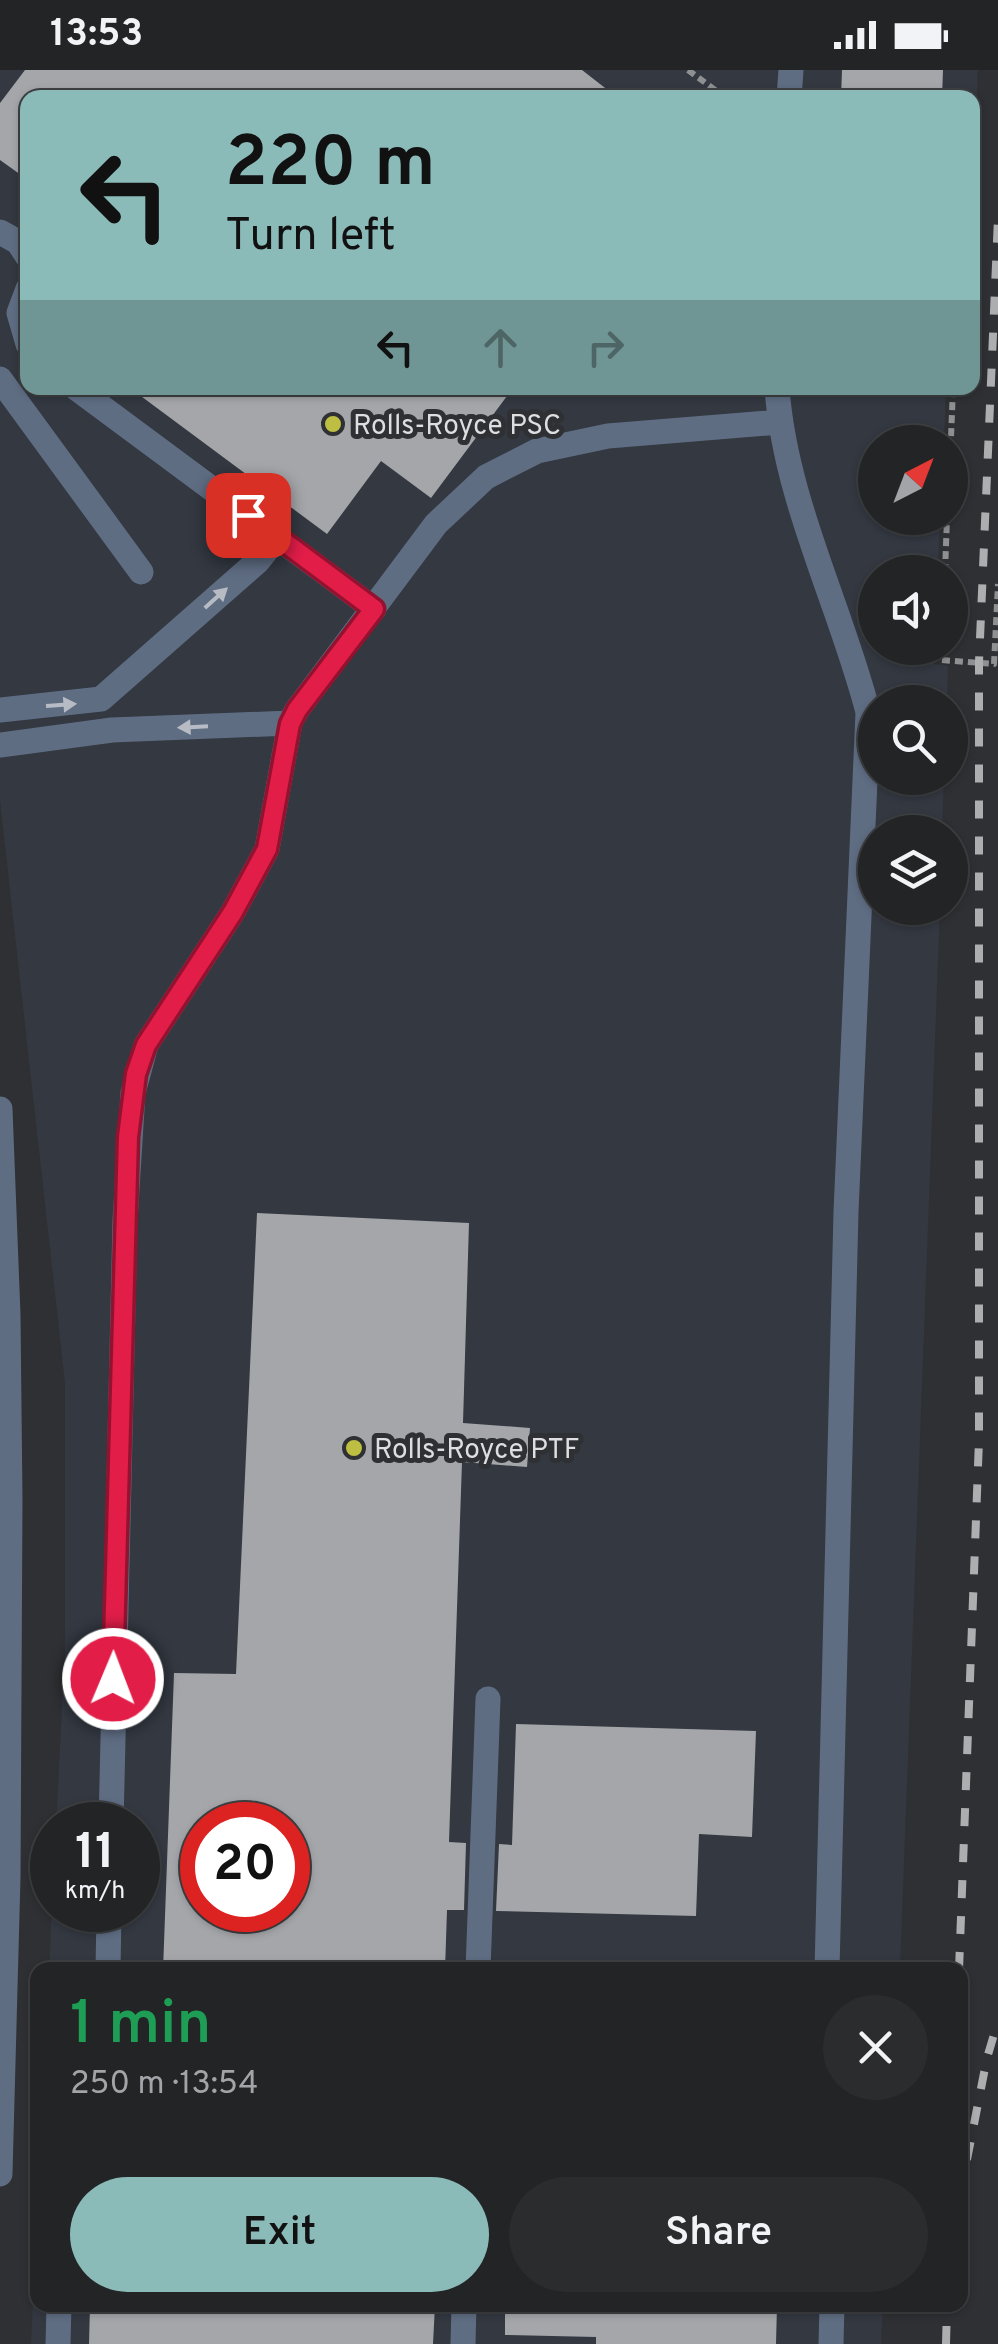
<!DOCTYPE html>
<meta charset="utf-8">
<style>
body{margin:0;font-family:Overpass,sans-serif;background:#2a2c2e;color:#f1f3f6;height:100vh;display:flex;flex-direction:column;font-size:38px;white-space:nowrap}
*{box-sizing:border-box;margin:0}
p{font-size:32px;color:#a2a4a7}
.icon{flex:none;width:55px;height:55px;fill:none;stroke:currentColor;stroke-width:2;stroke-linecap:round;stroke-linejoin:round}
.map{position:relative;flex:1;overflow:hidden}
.panel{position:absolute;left:30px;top:1892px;width:938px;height:350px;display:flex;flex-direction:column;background:#222426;border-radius:20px;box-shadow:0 2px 8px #0004,0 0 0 2px #3f4143}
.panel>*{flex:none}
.hud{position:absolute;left:20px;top:20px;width:960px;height:305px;border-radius:20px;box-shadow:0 2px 8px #0004,0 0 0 2px #3f4143;background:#8bbbb9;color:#111;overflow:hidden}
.needle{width:65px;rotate:42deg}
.controls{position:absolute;left:858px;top:355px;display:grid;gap:20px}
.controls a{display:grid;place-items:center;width:110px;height:110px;border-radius:50%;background:#222426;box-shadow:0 2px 8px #0004,0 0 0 2px #3f4143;font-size:50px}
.speed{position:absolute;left:30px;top:1732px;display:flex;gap:20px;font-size:50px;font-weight:700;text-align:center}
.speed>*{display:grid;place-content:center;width:130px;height:130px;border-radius:50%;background:#222426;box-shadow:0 2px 8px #0004,0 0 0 2px #3f4143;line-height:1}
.speed small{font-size:25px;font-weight:400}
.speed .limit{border:15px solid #d22;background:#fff;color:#111}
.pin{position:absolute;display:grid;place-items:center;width:85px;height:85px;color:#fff;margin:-42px;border-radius:20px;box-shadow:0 5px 15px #0006}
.me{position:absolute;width:110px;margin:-55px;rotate:1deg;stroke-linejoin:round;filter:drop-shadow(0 0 8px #0008)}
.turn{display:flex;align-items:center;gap:35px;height:210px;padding:0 40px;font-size:45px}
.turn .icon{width:130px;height:130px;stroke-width:2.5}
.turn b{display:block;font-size:70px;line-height:85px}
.lanes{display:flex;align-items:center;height:95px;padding:0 40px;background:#0003;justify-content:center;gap:50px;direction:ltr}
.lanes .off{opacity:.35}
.round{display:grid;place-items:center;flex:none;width:105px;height:105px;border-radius:52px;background:#2a2c2e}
.summary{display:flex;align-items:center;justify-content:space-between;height:170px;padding:0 40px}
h1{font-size:60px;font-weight:600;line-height:75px;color:#1e9e55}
.button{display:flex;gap:20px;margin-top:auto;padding:20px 40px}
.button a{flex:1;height:115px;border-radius:60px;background:#8bbbb9;color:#111;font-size:40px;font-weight:600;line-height:115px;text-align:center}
.button a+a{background:#2a2c2e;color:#f1f3f6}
.status{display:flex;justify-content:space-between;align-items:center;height:70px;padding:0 50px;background:#222426;direction:ltr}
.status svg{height:28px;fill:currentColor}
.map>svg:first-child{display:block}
.built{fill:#333841;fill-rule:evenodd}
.building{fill:#a4a6aa;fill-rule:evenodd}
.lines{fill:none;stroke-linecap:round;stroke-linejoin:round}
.path{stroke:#8e9092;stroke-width:6;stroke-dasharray:8 5;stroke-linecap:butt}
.minor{stroke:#5f6d83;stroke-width:25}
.rail{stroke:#adaeb0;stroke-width:8;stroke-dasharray:18 18;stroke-linecap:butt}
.oneway{fill:#b7bcc4}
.route-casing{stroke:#92132f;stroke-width:25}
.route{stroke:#e11d48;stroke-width:18}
.poi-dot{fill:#bebf42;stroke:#2e3033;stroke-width:4}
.labels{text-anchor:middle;stroke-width:10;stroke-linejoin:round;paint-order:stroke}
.poi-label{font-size:28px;fill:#dddee0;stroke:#2e3033;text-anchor:start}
</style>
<div class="status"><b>13:53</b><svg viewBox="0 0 49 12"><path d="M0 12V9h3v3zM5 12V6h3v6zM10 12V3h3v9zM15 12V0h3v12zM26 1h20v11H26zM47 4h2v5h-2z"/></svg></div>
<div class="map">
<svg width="998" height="2274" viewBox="0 0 998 2274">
<rect width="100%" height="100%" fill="#2e3033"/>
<!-- built -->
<path class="built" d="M0,0H978L973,104L972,28H28V318H946L944,372H875V448H940L938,502H875V578H934V594L948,596L947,632H875V708H944L942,762H875V838H940L900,1900H49L52,1833V1840H138V1755H56L65,1578V1313L0,731ZM202,1755H288V1840H202Z
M37,2144L38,2235H883L881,2274H31Z"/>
<!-- building -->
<path class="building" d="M25,0H582L618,28H28V110L0,90V33Z
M842,0H943L942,28H841Z
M130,318H513L431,428L381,391L327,464Z
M257,1143L469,1153L463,1353L530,1358L527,1397L462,1392L449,1772L466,1773L464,1840H447L445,1900H163L174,1603L236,1604ZM202,1755H288V1840H202Z
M516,1654L756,1661L752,1767L699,1764L696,1846L496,1841L499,1774L512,1775Z
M90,2235H435L433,2274H89Z
M505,2235H777L776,2274H596V2267L505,2265Z"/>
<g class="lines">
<!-- path -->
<path class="path" d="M688,0L726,28
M950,392L953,318
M945,502L947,448
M942,578L941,590L994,594L998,514"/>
<!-- minor -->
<path class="minor" d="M789,28L791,0
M0,162L18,172L28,187
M28,219L19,243L28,274
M0,309L141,502
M76,318L374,539
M777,318C785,430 840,534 868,642L846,1142L827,1900
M0,640L101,629L258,491L277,467
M0,675L112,660L290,653
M0,1039L8,1245L10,1430L8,1807L0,2104
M111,1755L125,1151L133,1023L146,975L233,842L267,779L290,653L297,640L436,454L486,407L537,381L608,366L780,352
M108,1900L109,1840
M478,1900L488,1629
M58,2274L59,2235
M463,2274L464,2235
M831,2274L832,2235"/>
<!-- rail -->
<path class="rail" d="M959,1900L979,1370V592L998,148
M960,2125L987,1988L998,1951
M946,2274L947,2235"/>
</g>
<!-- one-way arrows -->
<defs><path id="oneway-solid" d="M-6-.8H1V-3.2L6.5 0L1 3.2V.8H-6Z" transform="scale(2.5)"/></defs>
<g class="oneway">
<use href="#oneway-solid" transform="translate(216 528) rotate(-42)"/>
<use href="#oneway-solid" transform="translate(61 635) rotate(-4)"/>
<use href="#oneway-solid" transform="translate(193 657) rotate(177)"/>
</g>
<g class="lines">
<!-- route casing -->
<g class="route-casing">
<path id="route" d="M113,1609L128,1067L136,1004L146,975L233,842L267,779L290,654L297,640L374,539L248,445"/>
</g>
<!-- route -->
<use href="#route" class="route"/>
</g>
<!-- markers -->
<g class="poi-dot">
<circle cx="333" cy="354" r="10"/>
<circle cx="354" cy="1378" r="10"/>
</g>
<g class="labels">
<!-- poi labels -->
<g class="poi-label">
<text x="353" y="364">Rolls-Royce PSC</text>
<text x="374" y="1388">Rolls-Royce PTF</text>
</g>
</g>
</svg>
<div class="controls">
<a><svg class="needle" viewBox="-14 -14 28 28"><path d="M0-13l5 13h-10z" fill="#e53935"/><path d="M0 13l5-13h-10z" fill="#a2a4a7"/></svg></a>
<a><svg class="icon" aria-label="sound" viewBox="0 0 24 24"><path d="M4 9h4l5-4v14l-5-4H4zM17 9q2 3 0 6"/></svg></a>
<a><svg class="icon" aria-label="search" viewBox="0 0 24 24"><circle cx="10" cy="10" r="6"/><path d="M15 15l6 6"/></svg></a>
<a><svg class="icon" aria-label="layers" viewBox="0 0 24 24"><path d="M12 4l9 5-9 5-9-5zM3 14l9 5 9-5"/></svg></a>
</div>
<div class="speed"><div>11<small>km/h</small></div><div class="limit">20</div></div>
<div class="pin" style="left:248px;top:445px;background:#d93025"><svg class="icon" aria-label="arrive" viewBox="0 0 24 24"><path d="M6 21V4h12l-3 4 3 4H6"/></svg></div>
<svg class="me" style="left:113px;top:1609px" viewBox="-20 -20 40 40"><circle r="17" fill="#e11d48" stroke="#fff" stroke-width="3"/><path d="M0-11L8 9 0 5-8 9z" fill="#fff"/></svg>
<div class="hud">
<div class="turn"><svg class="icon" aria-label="left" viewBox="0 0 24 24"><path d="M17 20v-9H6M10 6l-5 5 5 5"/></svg><div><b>220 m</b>Turn left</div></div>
<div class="lanes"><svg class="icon" aria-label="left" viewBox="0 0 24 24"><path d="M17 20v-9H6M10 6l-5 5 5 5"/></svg><svg class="icon off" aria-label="ahead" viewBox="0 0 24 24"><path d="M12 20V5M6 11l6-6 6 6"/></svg><svg class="icon off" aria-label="right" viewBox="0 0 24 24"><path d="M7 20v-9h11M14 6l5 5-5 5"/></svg></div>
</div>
<section class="panel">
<div class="summary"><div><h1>1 min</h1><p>250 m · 13:54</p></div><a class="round"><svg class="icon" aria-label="close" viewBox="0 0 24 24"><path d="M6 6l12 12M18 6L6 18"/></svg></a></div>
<div class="button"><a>Exit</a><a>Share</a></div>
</section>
</div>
